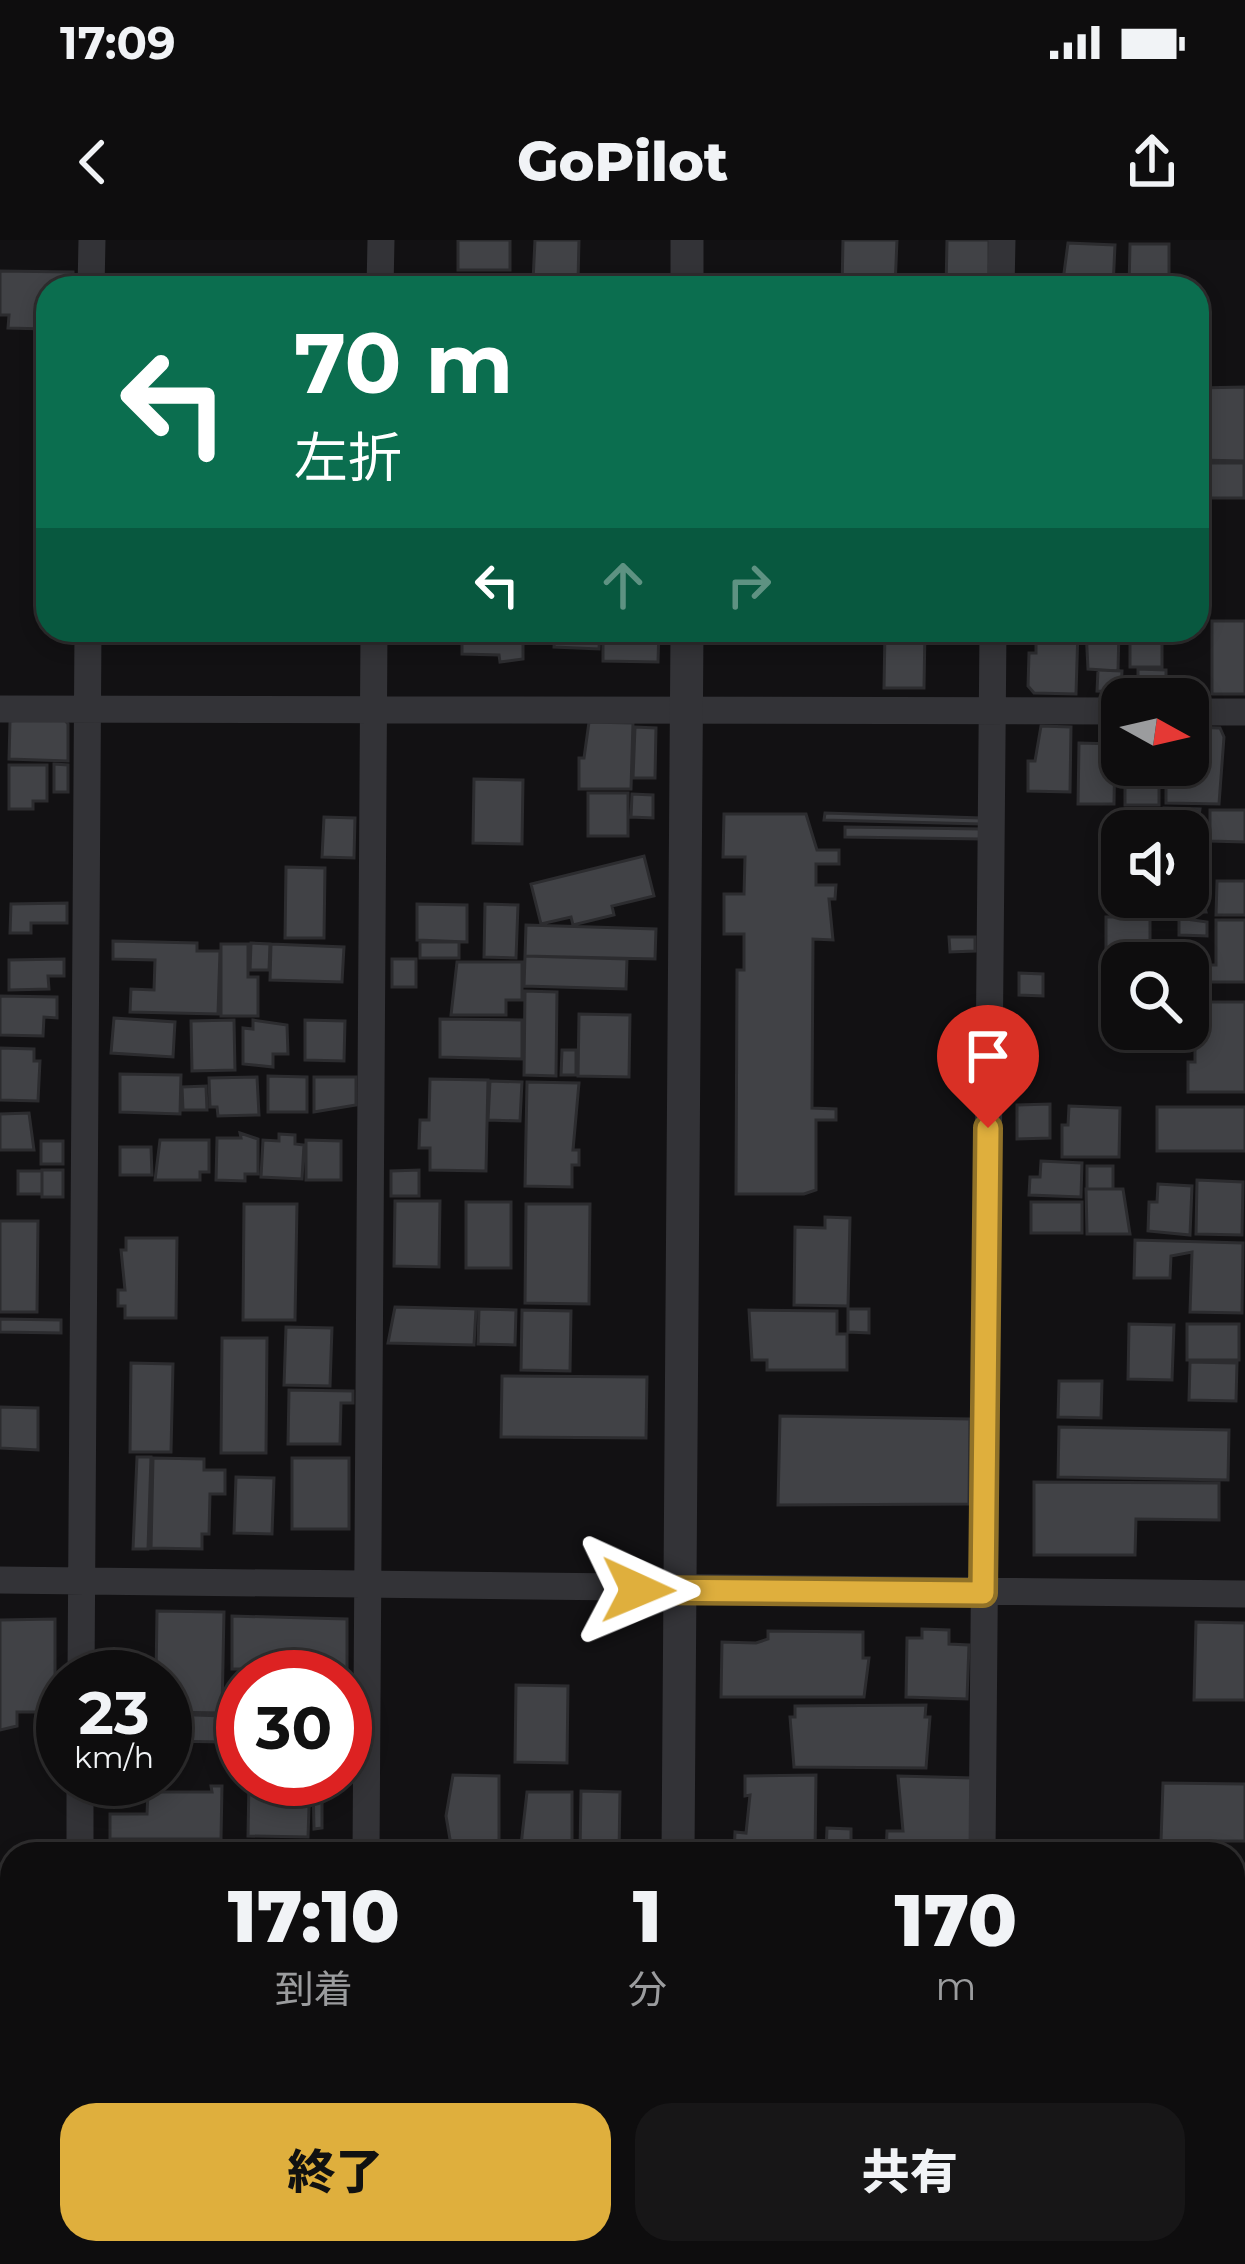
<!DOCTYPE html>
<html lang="ja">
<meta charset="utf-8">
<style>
body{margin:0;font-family:Montserrat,"Noto Sans JP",sans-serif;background:#171617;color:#f1f3f6;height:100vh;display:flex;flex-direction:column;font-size:45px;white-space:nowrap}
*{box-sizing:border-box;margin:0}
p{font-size:39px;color:#9b9c9e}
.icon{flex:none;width:66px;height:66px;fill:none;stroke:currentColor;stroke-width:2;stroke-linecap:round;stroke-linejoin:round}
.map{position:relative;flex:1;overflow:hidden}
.sheet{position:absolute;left:0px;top:1602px;width:1245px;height:423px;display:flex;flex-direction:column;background:#0e0d0e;border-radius:36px 36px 0 0;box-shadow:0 6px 18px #0003,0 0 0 3px #2e2d2e}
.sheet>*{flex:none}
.banner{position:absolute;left:36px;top:36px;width:1173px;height:366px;border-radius:36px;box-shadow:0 6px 18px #0003,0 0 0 3px #2e2d2e;background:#0b6e4f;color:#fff;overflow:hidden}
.needle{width:78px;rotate:98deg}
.controls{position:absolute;left:1101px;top:438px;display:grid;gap:24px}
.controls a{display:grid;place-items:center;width:108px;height:108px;border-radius:24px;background:#0e0d0e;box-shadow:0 6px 18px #0003,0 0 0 3px #2e2d2e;font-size:60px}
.speed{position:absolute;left:36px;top:1410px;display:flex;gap:24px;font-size:60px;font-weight:700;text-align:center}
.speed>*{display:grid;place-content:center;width:156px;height:156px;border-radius:50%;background:#0e0d0e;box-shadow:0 6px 18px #0003,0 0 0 3px #2e2d2e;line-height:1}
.speed small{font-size:30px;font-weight:400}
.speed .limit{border:18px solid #d22;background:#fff;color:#111}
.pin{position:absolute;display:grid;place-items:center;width:102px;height:102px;color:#fff;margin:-123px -51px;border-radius:50% 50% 50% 0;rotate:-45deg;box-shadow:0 0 12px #0007}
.pin .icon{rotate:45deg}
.me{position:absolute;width:132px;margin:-66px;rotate:91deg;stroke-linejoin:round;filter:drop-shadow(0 0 9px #0008)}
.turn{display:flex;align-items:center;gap:42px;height:252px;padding:0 60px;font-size:54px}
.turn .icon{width:156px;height:156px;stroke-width:2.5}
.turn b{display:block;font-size:84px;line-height:102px}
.lanes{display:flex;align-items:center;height:114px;padding:0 60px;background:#0003;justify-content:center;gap:60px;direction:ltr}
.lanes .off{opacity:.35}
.eta{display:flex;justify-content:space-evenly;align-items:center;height:204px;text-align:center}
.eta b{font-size:72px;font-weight:800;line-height:84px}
.cta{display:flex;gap:24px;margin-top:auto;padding:24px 60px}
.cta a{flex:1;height:138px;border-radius:36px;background:#dfaf3d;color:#111;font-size:48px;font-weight:800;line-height:138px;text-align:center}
.cta a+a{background:#171617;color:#f1f3f6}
.status{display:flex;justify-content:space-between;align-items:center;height:84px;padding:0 60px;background:#0e0d0e;direction:ltr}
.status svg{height:33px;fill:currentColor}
header{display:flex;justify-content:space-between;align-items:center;height:156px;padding:0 60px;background:#0e0d0e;font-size:54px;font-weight:800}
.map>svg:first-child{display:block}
.building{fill:#414246;stroke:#2c2c2f;stroke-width:3}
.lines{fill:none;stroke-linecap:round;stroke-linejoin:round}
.minor{stroke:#333337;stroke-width:27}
.tertiary{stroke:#333337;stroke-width:33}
.route-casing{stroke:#917228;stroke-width:30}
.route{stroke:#dfaf3d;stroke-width:21}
</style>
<div class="status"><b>17:09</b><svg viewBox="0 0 49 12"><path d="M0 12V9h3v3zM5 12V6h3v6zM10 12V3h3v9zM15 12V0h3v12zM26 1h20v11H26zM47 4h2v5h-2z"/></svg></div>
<header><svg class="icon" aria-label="back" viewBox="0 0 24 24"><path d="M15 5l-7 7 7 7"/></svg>GoPilot<svg class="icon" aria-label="share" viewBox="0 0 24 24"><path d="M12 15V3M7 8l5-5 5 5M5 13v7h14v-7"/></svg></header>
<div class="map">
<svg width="1245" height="2024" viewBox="0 0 1245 2024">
<rect width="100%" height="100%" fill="#121113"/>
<!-- building -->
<path class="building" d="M458,0H510V30H458Z
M535,0H579L578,42L533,41Z
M843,0H897L895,48H842Z
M947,0H989V48H946Z
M1068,3L1115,5L1113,48H1062Z
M1130,4H1169V48H1129Z
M0,31L73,32V48H48L45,89L8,88L9,75H0Z
M290,38L346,39L345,48H290Z
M477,38L528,39L527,48H476Z
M1245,147V221L1197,220V148Z
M1197,223H1244V258H1197Z
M1212,381H1245V454H1212Z
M462,390H523V419L500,422L499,415L462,414Z
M555,390H600L599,409L554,407Z
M603,390H659L658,422L603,421Z
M885,390H925L924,448H884Z
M1046,390H1078L1076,454L1034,453L1028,446L1029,413H1036V401L1046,403Z
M1086,390H1119L1118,431L1088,429Z
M1130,390H1162V427H1130Z
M1138,429L1166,430V455H1138Z
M1098,430L1122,431L1121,452L1097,451Z
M62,476L68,484V521L9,519L10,481Z
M589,482L633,483L631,549H579V518H584Z
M1041,486L1071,487L1070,552L1028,551V521H1035Z
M635,487L656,488L655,538H633Z
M1188,487L1220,488L1224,497L1219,564L1166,563V525H1188Z
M1079,503L1115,504L1114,564H1078Z
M54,524L68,525V552H54Z
M9,525H47V561H33V569H9Z
M1125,525H1159V565H1125Z
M474,539L523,540L522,604L473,603Z
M588,553H628V596H588Z
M632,554L653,555V578L631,577Z
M1164,568L1200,569L1194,608H1188V591H1164Z
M1210,570H1245V602L1210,601Z
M825,573L981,578V584L824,580Z
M724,574H806L817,610H839V624H816V645H836L835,659H829L833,700L813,699L812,868L836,869V880H816V950L804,954H736L737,730H744V694H724V654H744L745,617H723Z
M324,577L355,578L354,618L322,617Z
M845,587L981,589V599L845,597Z
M644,616L654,656L612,666L614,675L573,685L571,677L541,684L531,644Z
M286,627L325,628L324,698H285Z
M1188,640H1198L1206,672H1163V657H1188Z
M1217,641H1245V675H1216Z
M67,663V683H31V693H10L11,664Z
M417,664L467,665V702L417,700Z
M485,664L518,665L516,718L484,717Z
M1106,677H1150V723H1122V751H1106Z
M1179,678L1207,682V696L1179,695Z
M1216,680H1245V742H1208L1209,725H1216Z
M526,685L656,689L655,719L525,716Z
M949,697H975V711L950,712Z
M113,701L197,703V711H220L218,774L130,772L131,749L154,750L155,720L113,719Z
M420,702H459V718H420Z
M251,703L270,704L269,730H250Z
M221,704H248V737H258V776H221Z
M271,704L344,707L342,742L270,740Z
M525,716L627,719L626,749L524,746Z
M64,719V736H48L49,749L9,750V720Z
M392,719H416V747H392Z
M457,722H522V760H506V775H451Z
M1019,733L1043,734V756L1019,755Z
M525,751L557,752L556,836L524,835Z
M0,756L57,757V778L44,777L43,796L0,795Z
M1195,762H1245V852H1188V822H1195Z
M579,774L630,775L629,837L578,836Z
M114,778L175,782L173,817L111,813Z
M440,779L522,780V819L440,817Z
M234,780L235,830L192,831L191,781Z
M253,780L287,785L288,814H273V827L243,824V788L253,789Z
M305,780L345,781L344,821L305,820Z
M0,808L34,809V821H40L38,861L0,860Z
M562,810H576V835H561Z
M120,834L181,835L180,874L120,872Z
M268,836L307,837V872H268Z
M257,837L259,875L218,876L217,867H210L209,838Z
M314,837H356V865L314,872Z
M430,839L488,840L486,931L430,930V908H419L420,880H429Z
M490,841L522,842L520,881L488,880Z
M527,842L579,843L573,910H579V925H572V947L525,946Z
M206,846L207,870H183L182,847Z
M1050,864V898L1017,899V865Z
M1069,866L1120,868L1119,917H1062V885H1068Z
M1157,867H1245V911H1157Z
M29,873L34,910H0V874Z
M240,893L258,899V934H245V941L216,940L217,898H241Z
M279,894L295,895V904L304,905L302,939L261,937L263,900L279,901Z
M160,900H209V932H200V940H155Z
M306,900L341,901V940H306Z
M41,901H63V924H41Z
M120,907H151L152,935H120Z
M1041,921L1082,923L1081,957L1029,955L1030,937H1040Z
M1087,926H1113V949H1087Z
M63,930V957H42V930Z
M419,930V956H391V931Z
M18,931H42V954H18Z
M1197,940L1243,942L1242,995L1196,994Z
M1158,944L1192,946L1190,995L1148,991L1149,962H1157Z
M1086,949H1123L1130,994H1087Z
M395,961H440L439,1027L394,1026Z
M466,962H511V1028H466Z
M1031,962H1082V993H1031Z
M244,964H297L295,1080H243Z
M526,964H590L589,1064L525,1063Z
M825,977L850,978L848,1066L794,1065L795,987L825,988Z
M0,981H38L37,1072H0Z
M126,998H177L176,1078H125V1066H118V1050H125L121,1010H126Z
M1135,1000L1243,1003L1242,1073L1190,1072L1192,1012L1171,1016L1170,1038H1134Z
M395,1067L476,1069L474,1105L388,1103Z
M479,1069L516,1070L515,1105L478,1104Z
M848,1069H869V1093L848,1092Z
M522,1070L571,1071L570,1131L521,1130Z
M749,1070L837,1071V1094H847V1130H767V1120H752Z
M0,1079L61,1080V1093L0,1092Z
M1129,1084L1174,1085L1172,1140L1128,1139Z
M1187,1084H1239V1120H1187Z
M286,1087L332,1088L330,1146L284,1145Z
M222,1098H267L266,1213H221Z
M1190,1122L1237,1123L1236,1161L1189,1160Z
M131,1123L173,1124L171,1212H130Z
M502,1136L647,1137L646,1198L501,1197Z
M1059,1141H1102L1101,1178L1058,1177Z
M289,1150L353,1151V1163H341L340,1204H288Z
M0,1167L38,1168V1210L0,1208Z
M780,1176L970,1179L969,1264L778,1265Z
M1059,1187L1229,1190L1228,1240L1058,1237Z
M137,1217H151L148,1309H133Z
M153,1218L204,1219V1230H225V1254H210L209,1294H202V1309L151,1308Z
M292,1218H349V1289H292Z
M236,1237L274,1238L272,1294L234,1293Z
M1034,1242L1219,1243V1280L1136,1279L1135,1315H1034Z
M157,1371L224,1372L222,1473L165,1472V1437H156Z
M232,1376L347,1379V1430L270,1437V1429H232Z
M55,1379V1472H17V1486L0,1490V1380Z
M1196,1382L1245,1383V1460H1194Z
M922,1389L949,1390V1404L969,1405L967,1459L906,1457L907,1398H922Z
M768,1391L863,1392V1418H869L864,1457H721L722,1402L756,1403L768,1399Z
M516,1445L568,1446L567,1523L515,1522Z
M926,1465L925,1477H930L926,1528L794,1527L790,1477H795V1466Z
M165,1474L225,1476L224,1502L165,1501Z
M453,1535L499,1536V1611H452L446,1576Z
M816,1535L815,1614H734L735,1592L746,1593L750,1555L745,1556V1536Z
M898,1536L973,1538L975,1614H886L887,1591H903Z
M249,1539H310L308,1597L248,1596Z
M1163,1543L1245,1544V1601H1161Z
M313,1544H322V1588L314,1589Z
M211,1546H222L221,1599H110V1574H147L148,1552H212Z
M581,1551L620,1552L619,1614L580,1612Z
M527,1552H572V1614H520Z
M827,1588L851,1589V1612H826Z
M144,1603H204V1614H144Z
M1233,1674L1243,1675L1245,1717L1233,1716Z
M0,1972H8V2019H0Z
M139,2013H177V2024H140Z
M180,2013H222V2024H180Z
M247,2013H293V2024H247Z
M442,2013H491V2024H436L442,2023Z
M585,2013H630V2024H585Z
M772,2013H811V2024H772Z"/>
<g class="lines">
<!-- minor -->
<path class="minor" d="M91,48L92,0
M380,48L381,0
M1001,48L1002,0
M0,469L1122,471
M1188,472H1245
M0,1340L1245,1354
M81,1437L88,390
M80,1614V1539
M366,1614L374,390
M982,1614L993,390
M0,1953H12
M1233,1966H1245
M981,2013V2024
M77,2024V2013
M359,2024V2013"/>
<!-- tertiary -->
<path class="tertiary" d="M687,0V48
M678,1614L687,390
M672,2024V2013"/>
</g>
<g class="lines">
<!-- route casing -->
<g class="route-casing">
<path id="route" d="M638,1350L983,1353L988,888"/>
</g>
<!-- route -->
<use href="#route" class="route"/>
</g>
</svg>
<div class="controls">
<a><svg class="needle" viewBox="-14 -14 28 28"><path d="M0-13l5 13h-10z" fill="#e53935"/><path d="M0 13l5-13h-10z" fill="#9b9c9e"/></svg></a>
<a><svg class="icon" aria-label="sound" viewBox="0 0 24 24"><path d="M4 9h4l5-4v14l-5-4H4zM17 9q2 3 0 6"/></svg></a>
<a><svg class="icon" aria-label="search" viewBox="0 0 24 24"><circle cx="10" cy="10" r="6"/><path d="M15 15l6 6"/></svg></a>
</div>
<div class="speed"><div>23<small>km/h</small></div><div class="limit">30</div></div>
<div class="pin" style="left:988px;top:888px;background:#d93025"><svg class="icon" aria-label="arrive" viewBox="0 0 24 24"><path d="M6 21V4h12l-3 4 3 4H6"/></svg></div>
<svg class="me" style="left:638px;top:1350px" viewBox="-20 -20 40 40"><path d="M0-17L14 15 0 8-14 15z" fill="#dfaf3d" stroke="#fff" stroke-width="4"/></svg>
<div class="banner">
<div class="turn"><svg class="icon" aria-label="left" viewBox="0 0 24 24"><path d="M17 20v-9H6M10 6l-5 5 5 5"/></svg><div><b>70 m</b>左折</div></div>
<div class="lanes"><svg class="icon" aria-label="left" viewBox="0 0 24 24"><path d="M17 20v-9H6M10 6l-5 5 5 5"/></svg><svg class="icon off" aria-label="ahead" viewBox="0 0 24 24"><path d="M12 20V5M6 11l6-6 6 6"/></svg><svg class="icon off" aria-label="right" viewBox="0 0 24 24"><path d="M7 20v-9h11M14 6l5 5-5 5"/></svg></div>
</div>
<section class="sheet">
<div class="eta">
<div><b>17:10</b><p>到着</p></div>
<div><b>1</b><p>分</p></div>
<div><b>170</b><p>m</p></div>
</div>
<div class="cta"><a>終了</a><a>共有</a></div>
</section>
</div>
